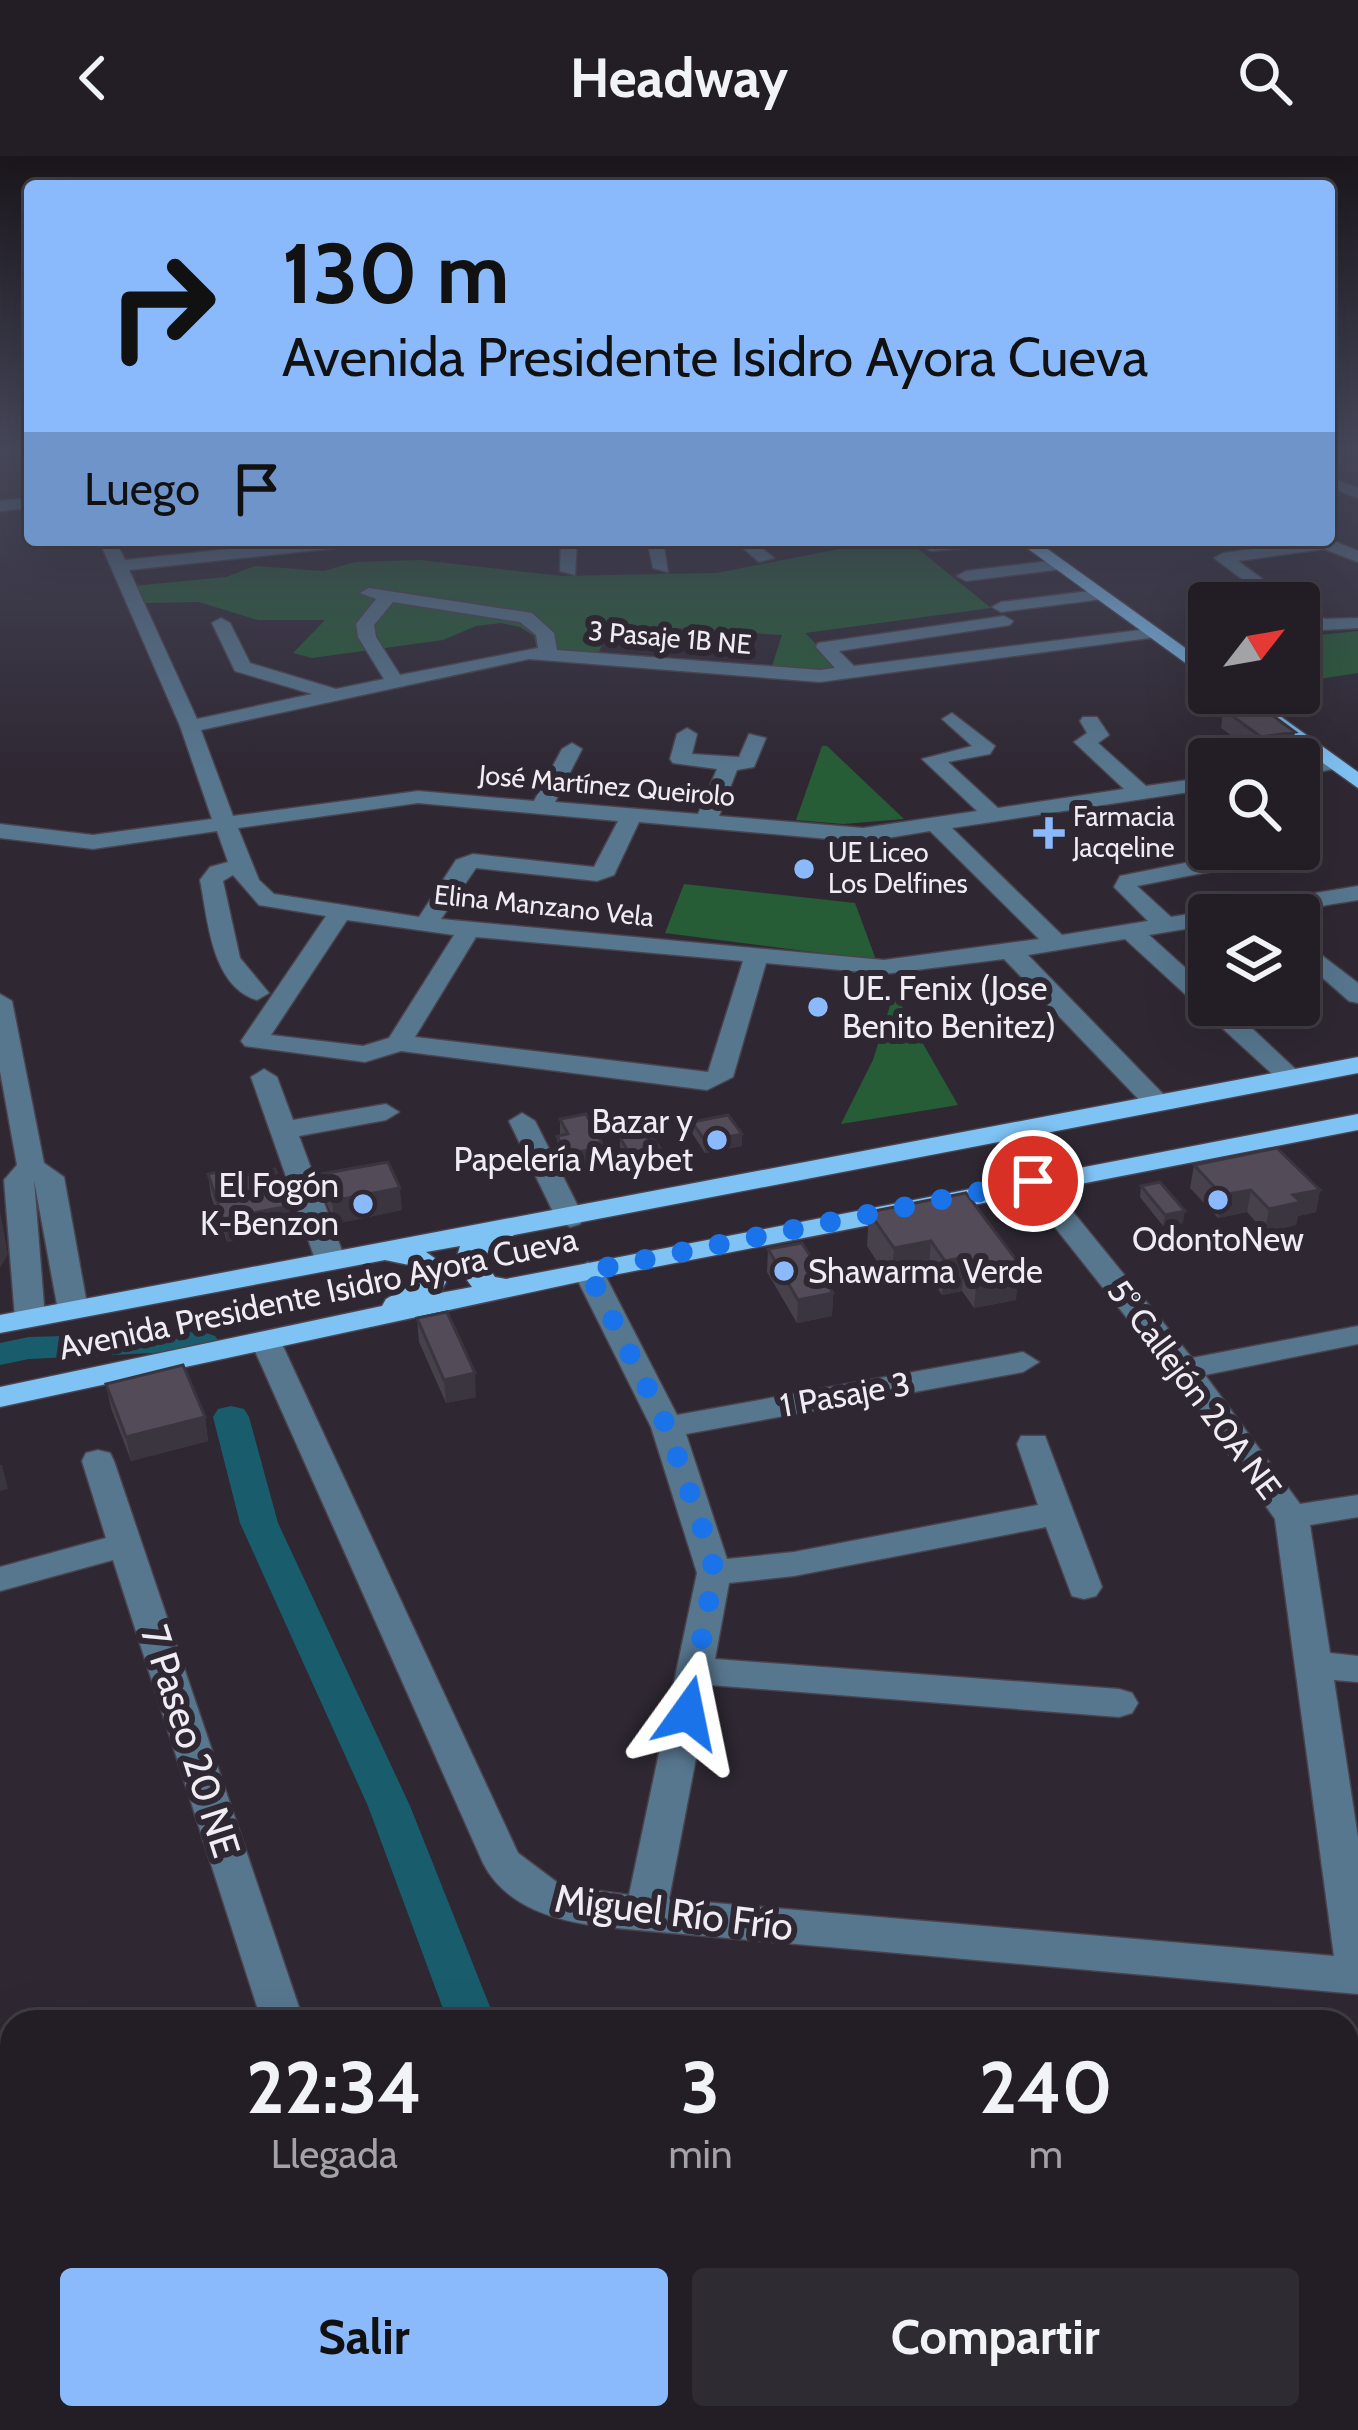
<!DOCTYPE html>
<html lang="es">
<meta charset="utf-8">
<style>
body{margin:0;font-family:Cabin,sans-serif;background:#2f2b32;color:#f1f3f6;height:100vh;display:flex;flex-direction:column;font-size:45px;white-space:nowrap}
*{box-sizing:border-box;margin:0}
p{font-size:39px;color:#a3a2a7}
.icon{flex:none;width:66px;height:66px;fill:none;stroke:currentColor;stroke-width:2;stroke-linecap:round;stroke-linejoin:round}
.map{position:relative;flex:1;overflow:hidden}
.side{position:absolute;left:0px;top:1854px;width:1359px;height:420px;display:flex;flex-direction:column;background:#231e26;border-radius:36px 36px 0 0;box-shadow:0 12px 48px #0002,0 0 0 3px #403c43}
.side>*{flex:none}
.hud{position:absolute;left:24px;top:24px;width:1311px;height:366px;border-radius:12px;box-shadow:0 12px 48px #0002,0 0 0 3px #403c43;background:#8abafc;color:#111;overflow:hidden}
.needle{width:78px;rotate:59deg}
.tools{position:absolute;left:1188px;top:426px;display:grid;gap:24px}
.tools a{display:grid;place-items:center;width:132px;height:132px;border-radius:12px;background:#231e26;box-shadow:0 12px 48px #0002,0 0 0 3px #403c43;font-size:60px}
.pin{position:absolute;display:grid;place-items:center;width:102px;height:102px;color:#fff;margin:-51px;border:6px solid #fff;border-radius:50%;box-shadow:0 3px 12px #0007}
.me{position:absolute;width:132px;margin:-66px;rotate:12deg;stroke-linejoin:round;filter:drop-shadow(0 0 9px #0008)}
.turn{display:flex;align-items:center;gap:42px;height:252px;padding:0 60px;font-size:54px}
.turn .icon{width:156px;height:156px;stroke-width:2.5}
.turn b{display:block;font-size:84px;line-height:102px}
.then{display:flex;align-items:center;height:114px;padding:0 60px;background:#0003;gap:24px;font-size:45px}
.eta{display:flex;justify-content:space-evenly;align-items:center;height:204px;text-align:center}
.eta b{font-size:72px;font-weight:700;line-height:84px}
.action{display:flex;gap:24px;margin-top:auto;padding:24px 60px}
.action a{flex:1;height:138px;border-radius:12px;background:#8abafc;color:#111;font-size:48px;font-weight:700;line-height:138px;text-align:center}
.action a+a{background:#2f2b32;color:#f1f3f6}
header{display:flex;justify-content:space-between;align-items:center;height:156px;padding:0 60px;background:#231e26;font-size:54px;font-weight:700}
.map>svg:first-child{display:block}
.green{fill:#265d36}
.lines{fill:none;stroke-linecap:round;stroke-linejoin:round}
.canal{fill:#195d6d;fill-rule:evenodd}
.minor-casing{stroke:#4a434e;stroke-width:3}
.major-casing{stroke:#4a434e;stroke-width:3}
.minor{fill:#57778f;fill-rule:evenodd}
.major{fill:#7fc2f4;fill-rule:evenodd}
.wall{fill:#47414c}
.shaded-wall{fill:#3a353e}
.building{fill:#534c58;stroke:#3a353e;stroke-width:3}
.route{stroke:#1a73e8;stroke-width:21;stroke-dasharray:0 37.8}
.poi-dot{fill:#8abafc;stroke:#2f2833;stroke-width:4.5}
.labels{text-anchor:middle;stroke-width:12;stroke-linejoin:round;paint-order:stroke}
.far-street-label{font-size:27px;fill:#f0ecf3;stroke:#2f2833}
.far-poi-label{font-size:27px;fill:#f0ecf3;stroke:#2f2833;text-anchor:start}
.poi-label{font-size:33px;fill:#f0ecf3;stroke:#2f2833;text-anchor:start}
.street-label{font-size:33px;fill:#f0ecf3;stroke:#2f2833}
.near-street-label{font-size:39px;fill:#f0ecf3;stroke:#2f2833}
</style>
<header><svg class="icon" aria-label="back" viewBox="0 0 24 24"><path d="M15 5l-7 7 7 7"/></svg>Headway<svg class="icon" aria-label="search" viewBox="0 0 24 24"><circle cx="10" cy="10" r="6"/><path d="M15 15l6 6"/></svg></header>
<div class="map">
<svg width="1358" height="2274" viewBox="0 0 1358 2274">
<rect width="100%" height="100%" fill="#2f2833"/>
<!-- green -->
<path class="green" d="M886,384H907L991,452L805,477L838,510L815,515L771,513L782,479L610,468L598,499L537,494L534,480L520,471L501,467L476,470L443,484L312,502L293,497L325,464H258L199,446L139,447L133,430L226,421L255,410L324,415L355,406L420,404L561,420L716,417Z
M1358,475V517L1299,526V481Z
M822,590H827L904,663L843,668L796,664Z
M684,728L855,747L876,804L665,777Z
M894,837L958,949L841,968L873,904Z"/>
<g class="lines">
<!-- canal -->
<path class="canal" d="M203,1176L215,1180L220,1187L215,1194L29,1203L0,1209V1187L29,1181Z
M231,1250L244,1253L249,1261L278,1367L410,1650L496,1866H448L368,1650L240,1367L213,1261L218,1253Z
M1347,2114L1358,2115V2165L1347,2164Z"/>
<!-- minor casing -->
<g class="minor-casing">
<path id="minor" d="M1329,321L1358,332V342L1329,331Z
M30,342V352L0,355V345Z
M1329,383L1358,395V406L1324,393L1238,405L1295,447H1274L1214,402L1223,397Z
M99,384H115L125,404L317,384H510L502,389L355,390L129,414L197,563L312,538L235,515L212,467L221,462L230,467L250,507L336,533L384,523L358,481L356,468L376,443L360,437L369,432L532,457L554,477L557,494L820,514L835,512L816,491L818,487L1004,460L1013,465L1010,469L839,495L854,510L1156,472L1159,476L1150,482L820,526L529,503L201,574L233,660L418,635L534,645L562,593L572,587L582,593L555,646L698,658L717,613L673,607L670,603L677,578L687,572L697,578L692,598L739,601L749,578L766,582L754,611L737,614L719,660L863,672L977,655L922,603L972,590L942,563L952,557L995,590L990,598L948,606L998,652L1124,633L1074,586L1087,577L1080,565L1083,561H1097L1109,579L1098,587L1146,630L1209,621V633L952,672L1062,779L1148,765L1114,731L1120,720L1225,699L1233,701V711L1137,730L1171,761L1358,730V744L1266,759H1209V769L1149,779L1209,833V849H1227L1304,921L1291,929L1282,927L1125,783L1028,799L1166,941L1170,947L1166,953H1148L1004,803L884,818L766,807L733,921L707,934L401,895L365,906L245,890L241,885L326,760L259,749L233,719L223,725L240,802L269,837L257,844C211,830 208,763 200,724L210,711L228,706L217,675L93,693L0,682V668L93,679L212,663L180,570ZM393,446L520,466L536,479L538,492L400,519L376,481L374,469ZM418,647L618,665L594,711L473,698L456,704L419,761L274,738L259,724L238,672ZM639,666L863,686L930,675L1039,783L884,804L441,763L476,712L597,725L614,719ZM347,764L454,779L389,882L363,890L271,879ZM476,781L743,805L708,916L415,881Z
M561,384H577L575,419L560,415Z
M647,384H663L668,416L653,412Z
M734,384H752L774,402L759,406Z
M941,384H1003L995,389L931,395L923,390Z
M1057,404L1066,409L1063,413L966,425L957,420L966,415Z
M1097,434L1103,435V443L1001,456L992,451L1001,446Z
M1299,451L1325,463L1358,462V472L1322,474L1299,463Z
M1333,602L1343,608L1340,612L1299,619V607Z
M1299,782L1358,827V847L1349,845L1299,801Z
M0,838L12,845L44,1007L64,1021L88,1154L73,1163L58,1154L34,1024L45,1162L30,1171L15,1162L4,1024L17,1009L0,915Z
M264,913L277,921L293,964L386,948L399,956L386,964L299,980L345,1103L340,1109L330,1112L315,1103L251,921Z
M522,957L535,965L584,1062L580,1068L570,1071L556,1062L509,965Z
M1033,1017L1043,1019L1192,1202L1358,1170V1188L1205,1219L1300,1348L1358,1339V1361L1310,1369L1330,1497L1358,1500V1526L1334,1524L1358,1682V1838L605,1771C557,1765 506,1752 483,1707L251,1186L266,1176L281,1186L518,1697L562,1730L629,1739L697,1417L651,1271L573,1115L588,1106L603,1115L677,1259L1023,1196L1039,1206L1023,1216L686,1278L727,1403L794,1396L1038,1349L1017,1288L1021,1280H1045L1102,1431L1096,1440L1084,1443L1072,1440L1046,1371L794,1420L729,1427L715,1503L1119,1533L1132,1537L1138,1547L1132,1557L1119,1561L710,1529L669,1743L1334,1800L1275,1363L1173,1220L1023,1031L1019,1025L1023,1019Z
M98,1294L110,1297L114,1305L304,1866H262L113,1404L0,1435V1411L106,1382L82,1305L86,1297Z
M12,2019V2062L0,2066V2023Z
M247,2262H323L318,2274H242Z
M344,2262H394L398,2274H348Z
M723,2262H774L779,2274H728Z
M1076,2262H1231L1236,2274H1081Z"/>
</g>
<!-- major casing -->
<g class="major-casing">
<path id="major" d="M1016,384H1035L1209,509V524Z
M1225,537H1248L1358,616V632Z
M1358,901V917L514,1079L488,1095L485,1107L495,1121L506,1123L1358,958V974L588,1124L0,1251V1231L382,1150L386,1143L416,1126L409,1109L385,1104L0,1177V1159ZM460,1090L455,1107L472,1131L440,1137L446,1126L436,1103L426,1096Z"/>
</g>
<!-- minor -->
<use href="#minor" class="minor"/>
<!-- major -->
<use href="#major" class="major"/>
</g>
<!-- wall -->
<path class="wall" d="M1223,553L1292,594L1258,599L1221,572Z
M560,963L605,1014L568,1021L558,1002L557,980H560Z
M692,966L742,990L705,997L692,977Z
M620,982L660,1003L630,1009L620,993Z
M1194,1009L1320,1034L1316,1056L1298,1060L1296,1069L1265,1076L1247,1056L1218,1062L1190,1032Z
M208,1018L234,1021L292,1073L227,1086L211,1040Z
M321,1018L402,1054L335,1068L324,1041Z
M1141,1030L1183,1067L1163,1070L1140,1041Z
M966,1037L1016,1144L974,1152L962,1135L942,1139L928,1119L891,1127L867,1090L869,1056Z
M768,1093L833,1137L832,1160L797,1167L767,1116Z
M417,1162L476,1241L446,1247L419,1186Z
M106,1228L205,1261L208,1285L131,1305L111,1252Z"/>
<!-- shaded-wall -->
<path class="shaded-wall" d="M1295,576L1292,594L1258,599L1261,581Z
M742,978V990L705,997L706,986Z
M604,991L605,1014L568,1021L567,998Z
M660,992V1003L630,1009V998Z
M400,1032L402,1054L335,1068L332,1045Z
M1251,1034L1247,1056L1218,1062L1222,1039Z
M1320,1034L1316,1056L1298,1060L1296,1069L1265,1076L1269,1053L1293,1039Z
M289,1050L292,1073L227,1086L223,1063Z
M0,1055L8,1098L0,1112Z
M1185,1055L1183,1067L1163,1070L1165,1059Z
M931,1085L928,1119L891,1127L894,1092Z
M965,1101L962,1135L942,1139L945,1105Z
M1020,1109L1016,1144L974,1152L977,1118Z
M833,1137L832,1160L797,1167L798,1144Z
M475,1217L476,1241L446,1247L444,1224Z
M205,1261L208,1285L131,1305L126,1281Z
M0,1309H2L8,1333L0,1335Z"/>
<!-- building -->
<path class="building" d="M1257,548L1295,576L1261,581L1223,553Z
M586,958L604,991L567,998L557,980L568,978L560,963Z
M728,959L742,978L706,986L692,966Z
M649,976L660,992L630,998L620,982Z
M1277,992L1320,1034L1293,1039L1301,1046L1269,1053L1251,1034L1222,1039L1194,1009Z
M388,1006L400,1032L332,1045L321,1018Z
M232,1013L234,1021L275,1013L289,1050L223,1063L208,1018Z
M1160,1026L1185,1055L1165,1059L1141,1030Z
M966,1037L1020,1109L977,1118L965,1101L945,1105L931,1085L894,1092L869,1056Z
M802,1087L833,1137L798,1144L768,1093Z
M447,1156L475,1217L444,1224L417,1162Z
M183,1209L205,1261L126,1281L106,1228Z"/>
<!-- sky -->
<linearGradient id="sky" x2="0" y2="1"><stop stop-color="#1a161c"/><stop offset="0.48" stop-color="#47485b"/><stop offset="1" stop-color="#47485b" stop-opacity="0"/></linearGradient>
<rect width="1358" height="614" fill="url(#sky)"/>
<g class="lines">
<!-- route -->
<path class="route" d="M688,1557L714,1417L711,1397L667,1271L588,1115L1033,1025"/>
</g>
<!-- markers -->
<g class="poi-dot">
<path d="M1043 659h12v12h12v12h-12v12h-12v-12h-12v-12h12z"/>
<circle cx="804" cy="713" r="12"/>
<circle cx="818" cy="851" r="12"/>
<circle cx="717" cy="984" r="12"/>
<circle cx="1218" cy="1044" r="12"/>
<circle cx="363" cy="1048" r="12"/>
<circle cx="784" cy="1115" r="12"/>
</g>
<g class="labels">
<!-- far-street labels -->
<g class="far-street-label">
<text transform="translate(670 482) rotate(5)" y="9">3 Pasaje 1B NE</text>
<text transform="translate(607 630) rotate(5)" y="9">José Martínez Queirolo</text>
<text transform="translate(544 750) rotate(6)" y="9">Elina Manzano Vela</text>
</g>
<!-- far-poi labels -->
<g class="far-poi-label">
<text x="1073" y="670">Farmacia<tspan x="1073" dy="31">Jacqeline</tspan></text>
<text x="828" y="706">UE Liceo<tspan x="828" dy="31">Los Delfines</tspan></text>
</g>
<!-- poi labels -->
<g class="poi-label">
<text x="842" y="844">UE. Fenix (Jose<tspan x="842" dy="38">Benito Benitez)</tspan></text>
<text x="693" y="977" text-anchor="end">Bazar y<tspan x="693" dy="38">Papelería Maybet</tspan></text>
<text x="339" y="1041" text-anchor="end">El Fogón<tspan x="339" dy="38">K-Benzon</tspan></text>
<text x="1218" y="1095" text-anchor="middle">OdontoNew</text>
<text x="808" y="1127">Shawarma Verde</text>
</g>
<!-- street labels -->
<g class="street-label">
<text transform="translate(318 1137) rotate(-12)" y="12">Avenida Presidente Isidro Ayora Cueva</text>
<text transform="translate(1195 1233) rotate(53)" y="12">5° Callejón 20A NE</text>
<text transform="translate(845 1238) rotate(-10)" y="12">1 Pasaje 3</text>
</g>
<!-- near-street labels -->
<g class="near-street-label">
<text transform="translate(191 1585) rotate(72)" y="14">7 Paseo 20 NE</text>
<text transform="translate(674 1756) rotate(7)" y="14">Miguel Río Frío</text>
</g>
</g>
</svg>
<div class="tools">
<a><svg class="needle" viewBox="-14 -14 28 28"><path d="M0-13l5 13h-10z" fill="#e53935"/><path d="M0 13l5-13h-10z" fill="#a3a2a7"/></svg></a>
<a><svg class="icon" aria-label="search" viewBox="0 0 24 24"><circle cx="10" cy="10" r="6"/><path d="M15 15l6 6"/></svg></a>
<a><svg class="icon" aria-label="layers" viewBox="0 0 24 24"><path d="M12 4l9 5-9 5-9-5zM3 14l9 5 9-5"/></svg></a>
</div>
<div class="pin" style="left:1033px;top:1025px;background:#d93025"><svg class="icon" aria-label="arrive" viewBox="0 0 24 24"><path d="M6 21V4h12l-3 4 3 4H6"/></svg></div>
<svg class="me" style="left:688px;top:1557px" viewBox="-20 -20 40 40"><path d="M0-17L14 15 0 8-14 15z" fill="#1a73e8" stroke="#fff" stroke-width="4"/></svg>
<div class="hud">
<div class="turn"><svg class="icon" aria-label="right" viewBox="0 0 24 24"><path d="M7 20v-9h11M14 6l5 5-5 5"/></svg><div><b>130 m</b>Avenida Presidente Isidro Ayora Cueva</div></div>
<div class="then">Luego<svg class="icon" aria-label="arrive" viewBox="0 0 24 24"><path d="M6 21V4h12l-3 4 3 4H6"/></svg></div>
</div>
<section class="side">
<div class="eta">
<div><b>22:34</b><p>Llegada</p></div>
<div><b>3</b><p>min</p></div>
<div><b>240</b><p>m</p></div>
</div>
<div class="action"><a>Salir</a><a>Compartir</a></div>
</section>
</div>
